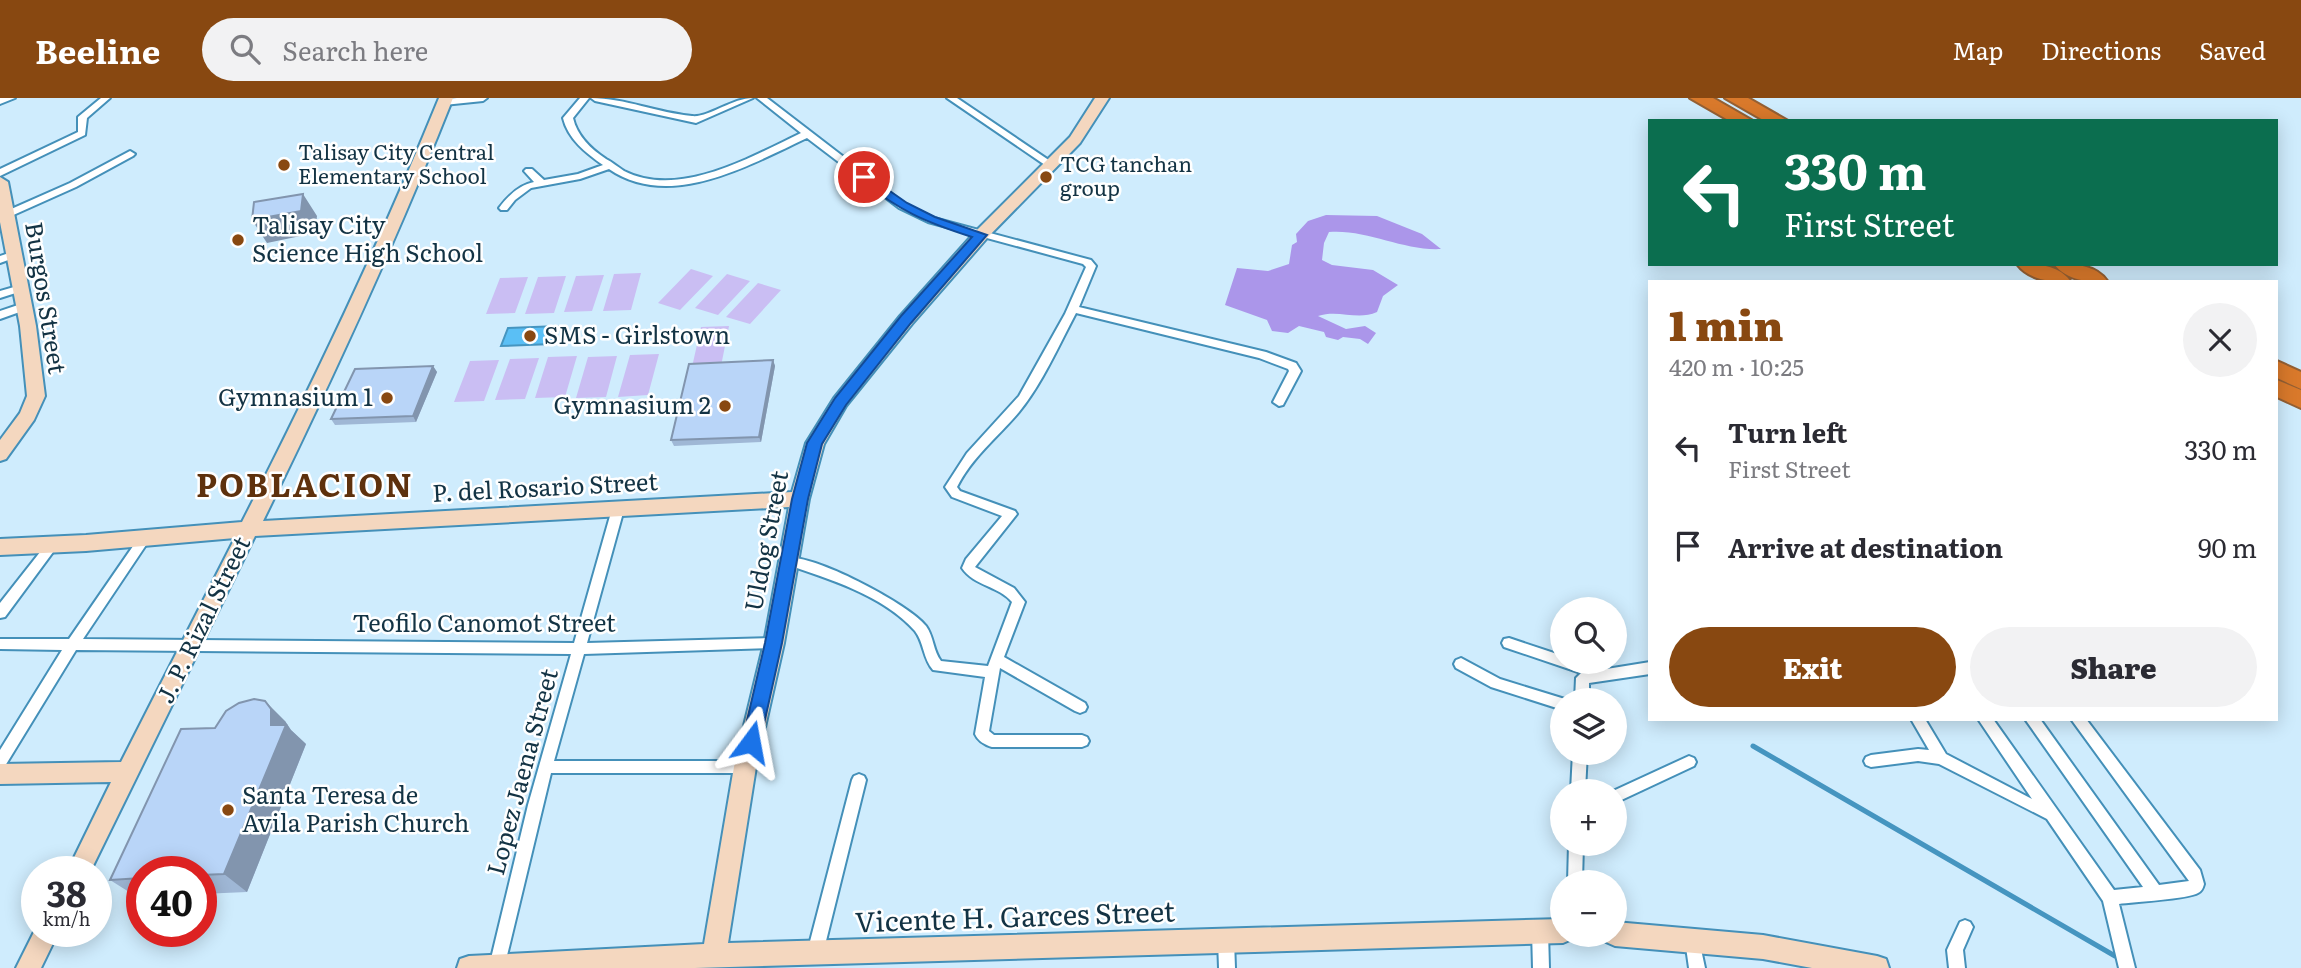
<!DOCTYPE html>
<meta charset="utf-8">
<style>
body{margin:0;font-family:Literata,serif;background:#f2f2f3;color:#2b2b33;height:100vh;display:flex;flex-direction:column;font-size:26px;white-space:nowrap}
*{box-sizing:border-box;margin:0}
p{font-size:23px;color:#7c7c81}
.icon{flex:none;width:38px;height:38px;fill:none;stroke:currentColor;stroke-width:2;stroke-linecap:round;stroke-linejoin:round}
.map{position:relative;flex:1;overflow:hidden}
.drawer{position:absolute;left:1648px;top:182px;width:630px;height:441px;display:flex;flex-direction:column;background:#fff;border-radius:0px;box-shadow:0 4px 18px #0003}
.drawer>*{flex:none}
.top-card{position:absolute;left:1648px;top:21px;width:630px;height:147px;border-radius:0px;box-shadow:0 4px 18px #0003;background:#0b6e4f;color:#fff;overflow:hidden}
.buttons{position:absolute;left:1550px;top:499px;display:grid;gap:14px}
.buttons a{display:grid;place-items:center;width:77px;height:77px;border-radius:50%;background:#fff;box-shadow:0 4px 18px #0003;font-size:35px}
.speed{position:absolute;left:21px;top:758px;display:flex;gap:14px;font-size:35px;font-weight:700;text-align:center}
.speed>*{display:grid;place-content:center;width:91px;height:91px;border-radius:50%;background:#fff;box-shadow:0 4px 18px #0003;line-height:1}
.speed small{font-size:18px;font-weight:400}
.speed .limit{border:10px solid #d22;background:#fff;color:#111}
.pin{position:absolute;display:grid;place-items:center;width:60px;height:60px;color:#fff;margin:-30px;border:4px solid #fff;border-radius:50%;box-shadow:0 2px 7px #0007}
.me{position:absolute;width:77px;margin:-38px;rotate:13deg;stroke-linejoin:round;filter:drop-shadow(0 0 5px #0008)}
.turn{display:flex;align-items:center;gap:24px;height:147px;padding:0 21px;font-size:32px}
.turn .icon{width:91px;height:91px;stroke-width:2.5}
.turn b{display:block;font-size:49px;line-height:60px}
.round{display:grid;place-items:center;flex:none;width:74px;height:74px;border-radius:37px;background:#f2f2f3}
.overview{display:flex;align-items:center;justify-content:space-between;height:119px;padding:0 21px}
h1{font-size:42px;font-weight:800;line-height:52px;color:#884811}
.primary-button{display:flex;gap:14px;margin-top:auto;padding:14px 21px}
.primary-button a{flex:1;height:80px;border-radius:42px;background:#884811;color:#fff;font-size:28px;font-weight:800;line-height:80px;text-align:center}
.primary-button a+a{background:#f2f2f3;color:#2b2b33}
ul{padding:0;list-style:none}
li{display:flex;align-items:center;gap:21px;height:98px;padding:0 21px}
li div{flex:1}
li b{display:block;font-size:26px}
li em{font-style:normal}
header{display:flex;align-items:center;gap:42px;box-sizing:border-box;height:98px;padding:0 35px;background:#884811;color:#fff}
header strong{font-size:33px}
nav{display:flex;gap:38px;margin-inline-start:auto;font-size:24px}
.search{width:490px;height:63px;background:#f2f2f3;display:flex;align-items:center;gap:18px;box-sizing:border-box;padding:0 24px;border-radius:38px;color:#7c7c81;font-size:26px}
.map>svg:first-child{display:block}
.green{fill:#cabef3}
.forest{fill:#ab96ea}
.water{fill:#5abff5;stroke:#4595c0;stroke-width:2}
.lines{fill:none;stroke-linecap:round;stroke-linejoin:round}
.stream{stroke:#4595c0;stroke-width:5}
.street-casing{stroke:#4490b9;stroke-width:4}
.secondary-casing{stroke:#4490b9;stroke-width:4}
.highway-casing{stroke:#946034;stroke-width:4}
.street{fill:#fff;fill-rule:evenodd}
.secondary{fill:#f4d7bf;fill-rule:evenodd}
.highway{fill:#d9792b;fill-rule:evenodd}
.wall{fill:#9fb7d5}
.shaded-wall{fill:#8295ae}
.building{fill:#b9d5f8;stroke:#8295ae;stroke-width:2}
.route{fill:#1a73e8;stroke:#114b97;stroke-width:2}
.poi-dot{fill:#884811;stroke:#fff;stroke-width:2.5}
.labels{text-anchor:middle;stroke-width:5;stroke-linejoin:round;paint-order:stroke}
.far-poi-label{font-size:21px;fill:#133344;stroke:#fff;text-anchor:start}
.poi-label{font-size:24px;fill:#133344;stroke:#fff;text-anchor:start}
.street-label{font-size:24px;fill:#133344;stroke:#fff}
.near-street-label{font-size:28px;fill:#133344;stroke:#fff}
.district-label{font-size:32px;font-weight:bold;letter-spacing:2px;fill:#5e310d;stroke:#fff}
</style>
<header>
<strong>Beeline</strong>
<div class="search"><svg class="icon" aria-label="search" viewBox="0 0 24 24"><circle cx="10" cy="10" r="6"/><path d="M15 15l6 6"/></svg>Search here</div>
<nav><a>Map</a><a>Directions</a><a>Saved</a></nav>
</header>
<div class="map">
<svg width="2301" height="870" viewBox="0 0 2301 870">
<rect width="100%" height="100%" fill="#cfecfd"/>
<!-- green -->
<path class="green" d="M691,171L713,178L680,212L658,205Z
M641,175L631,212L603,213L614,176Z
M727,176L750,183L718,217L695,210Z
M604,177L592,213L564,214L576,178Z
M566,178L554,215L525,216L538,179Z
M528,179L515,215L486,216L500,180Z
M758,185L781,192L750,226L726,219Z
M729,228L721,268L692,269L701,229Z
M659,256L648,297L618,299L630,257Z
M577,258L565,299L535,300L548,259Z
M617,258L606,299L576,300L588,259Z
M539,260L525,301L495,302L510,261Z
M499,262L484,303L454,304L470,263Z"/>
<!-- forest -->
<path class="forest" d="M1326,117L1377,118L1422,136L1441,151C1403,153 1367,131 1329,134L1324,145L1322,162L1332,167L1373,172L1398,187L1383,198L1377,214C1357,223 1339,211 1318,218L1346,231L1365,228L1376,235L1368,246L1360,241L1343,239L1338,242L1326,239L1324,234L1299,228L1288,235L1272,233L1267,222L1225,207L1237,170L1268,173L1289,166L1292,147L1297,144L1296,136L1308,123Z"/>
<!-- water -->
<path class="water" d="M558,228L552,246L501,248L508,230Z"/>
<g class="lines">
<!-- stream -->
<path class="stream" d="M1753,648L2115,858"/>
<!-- street casing -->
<g class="street-casing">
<path id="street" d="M0,0H15L0,6Z
M101,0H110L87,20L85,37L0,78V71L78,34V19Z
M457,0H487L483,3L444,7L440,4L444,1Z
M580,0H589L573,20C577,38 591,51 606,61C612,64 618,69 624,73C679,101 751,59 801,35L757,0H767L905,106L934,120L1091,162L1096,168L1079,209L1266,254L1296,265L1301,273L1283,307L1279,308L1273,304L1289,273L1288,271L1259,260L1076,215C1059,247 1042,286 1019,314C998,339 972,359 957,389L960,393L1015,413L1017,416L975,469L1014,490L1025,504L1004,559L1085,605L1087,609L1085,613L1080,615L1075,613L1000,570L989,633L994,637H1082L1087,639L1089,643L1087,647L1082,649H992C985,647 978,643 975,636L985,579L933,572C923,561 924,544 915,533C883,497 829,481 785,466L783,463L785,460C810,454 909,506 926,528C934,539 933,553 941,563L988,568L1012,504C999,488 974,488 962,470L966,461L1002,418L952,399L945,389L967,355L1019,298L1065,216L1086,169L1083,166L928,124L899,110L807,40C749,67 670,113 609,71L580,81L531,90L515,102L507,112H501L499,110C508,98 519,87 534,84L524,73L526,71H532L544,82L578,76L603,67C586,55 568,41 563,20Z
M591,0C625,0 658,15 692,18C708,20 732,0 753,0L696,25L595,3Z
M947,0H957L1056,67L1054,69H1048Z
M130,53L135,56L133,58L76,89L0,123V116L70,85Z
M15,153L19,154V158L0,165V158Z
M21,187L25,188V192L0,200V193Z
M24,205L29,209L28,211L0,221V213Z
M618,406L624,411L587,545L774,540L779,541L781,545L779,549L774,550L584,556L554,663H745L750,665L752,669L750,673L745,675H551L504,870L489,869L528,707L571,556L76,552L5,668L0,670V652L62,552L0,551V541H69L140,438H148L150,441L83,541L574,545L612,411Z
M52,442L56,444L58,447L56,450L5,519L0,520V505L48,444Z
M1509,540L1563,558V564H1580L1588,566L1590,570L1588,574L1650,564V576L1589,585V602H1575L1576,580L1581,575L1504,549L1502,545L1504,541Z
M1461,560L1500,581L1568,602H1563V612L1491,589L1456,570L1454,566L1456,562Z
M1911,621H1925L1946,656L2032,701L1978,621H1993L2114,792L2143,789L2025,621H2040L2159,787L2189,783L2071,621H2086L2200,772L2204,786C2203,790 2202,793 2198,795C2190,801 2133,804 2119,806L2135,870H2119L2103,803L2047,721L1939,666L1918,663L1871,669L1866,667L1864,663L1866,659L1871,657L1918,651L1929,652Z
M1573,654H1587L1585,693H1571Z
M1689,658L1694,660L1696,664L1694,668L1615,705V693H1613Z
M859,676L864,678L866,682L823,855L820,860L815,863L810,860L807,855L852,682L854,678Z
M1569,746H1583L1582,784H1568Z
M1965,822L1970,824L1973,829L1963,852L1965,870H1949L1947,852L1960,824Z
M1540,826L1545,828L1548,833L1549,870H1533L1532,833L1535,828Z
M1226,834L1231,837L1234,842L1235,870H1219L1218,842L1221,837Z
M1693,834L1698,837L1705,870H1689L1685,842L1688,837Z"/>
</g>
<!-- secondary casing -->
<g class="secondary-casing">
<path id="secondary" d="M439,0H453C396,144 331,284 263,423L792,394L806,345L834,300L900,218L975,134L1070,39L1095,0H1109L1080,45L987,140L912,226L846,308L824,346L809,401L784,545L756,669L728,845L1563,821V836H1574L1572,841L1563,845L695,870H457L460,861L469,858L704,846L734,669L764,545L789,409L255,438L90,774H67L111,684L0,686V666L121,664L235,440L86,453L0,457V441L86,437L242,424C313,285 380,145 439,0Z
M0,79L8,84L36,228L45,298L34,322L6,361L0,363V342L20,315L27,298L20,228L0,124Z
M1615,824L1763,837L1877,858L1886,861L1889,870H1812L1763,861L1615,848L1606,844L1603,836H1615Z
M37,828V833H59L41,870H16Z"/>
</g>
<!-- highway casing -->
<g class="highway-casing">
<path id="highway" d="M1690,0H1713L1753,23H1730Z
M1725,0H1748L1788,23H1765Z
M2017,166C2036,166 2059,166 2071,184C2052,184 2030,183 2017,166Z
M2054,166C2073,166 2096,166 2108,184C2089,184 2067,183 2054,166Z
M2277,263L2301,274V291L2277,280Z
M2277,282L2301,292V310L2277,299Z"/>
</g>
<!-- street -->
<use href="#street" class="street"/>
<!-- secondary -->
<use href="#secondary" class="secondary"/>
<!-- highway -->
<use href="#highway" class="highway"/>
</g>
<!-- wall -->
<path class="wall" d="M773,262L775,268L761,344L674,348L671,342Z
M433,268L437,274L416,324L335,327L331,321Z
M285,623L291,632L306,646L247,794L201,796V774H142V799H137L110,782L215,630Z"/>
<!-- shaded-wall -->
<path class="shaded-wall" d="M303,96L317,118L315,135L267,145L252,122Z
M773,262L775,268L761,344L759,339Z
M433,268L437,274L416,324L413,318Z
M265,603L285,623L291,632L306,646L247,794L224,776L271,627Z"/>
<!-- building -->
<path class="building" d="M303,96L301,113L252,122L254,104Z
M773,262L759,339L671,342L689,266Z
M433,268L413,318L331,321L355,271Z
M254,601L265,603L271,611V627H286L224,776L201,777V774H142V780L110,782L181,631L215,630L226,613L239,605Z"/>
<!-- route -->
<path class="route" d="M864,75L907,105L935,119L987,137L911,225L846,307L822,346L808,401L782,545L760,644L757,650L751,652L745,650L742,644L765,545L792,401L807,345L835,300L901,218L972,139C922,123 901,113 860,82V76Z"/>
<!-- markers -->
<g class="poi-dot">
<circle cx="284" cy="67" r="7"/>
<circle cx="1046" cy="79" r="7"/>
<circle cx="238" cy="142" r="7"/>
<circle cx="530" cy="238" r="7"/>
<circle cx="387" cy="300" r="7"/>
<circle cx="725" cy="308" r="7"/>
<circle cx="228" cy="712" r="7"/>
</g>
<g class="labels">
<!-- far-poi labels -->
<g class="far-poi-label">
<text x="298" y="62">Talisay City Central<tspan x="298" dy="24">Elementary School</tspan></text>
<text x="1060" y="74">TCG tanchan<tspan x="1060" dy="24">group</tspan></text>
</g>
<!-- poi labels -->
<g class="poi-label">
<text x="252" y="136">Talisay City<tspan x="252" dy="28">Science High School</tspan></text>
<text x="544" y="246">SMS - Girlstown</text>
<text x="373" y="308" text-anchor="end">Gymnasium 1</text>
<text x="711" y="316" text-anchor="end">Gymnasium 2</text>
<text x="242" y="706">Santa Teresa de<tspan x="242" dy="28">Avila Parish Church</tspan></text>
</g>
<!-- street labels -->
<g class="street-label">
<text transform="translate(45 200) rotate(81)" y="8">Burgos Street</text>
<text transform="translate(545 390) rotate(-3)" y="8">P. del Rosario Street</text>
<text transform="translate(767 443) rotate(-79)" y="8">Uldog Street</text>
<text transform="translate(204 522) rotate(-64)" y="8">J. P. Rizal Street</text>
<text x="484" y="534">Teofilo Canomot Street</text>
<text transform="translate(523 674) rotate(-75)" y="8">Lopez Jaena Street</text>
</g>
<!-- near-street labels -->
<g class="near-street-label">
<text transform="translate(1015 819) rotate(-2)" y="10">Vicente H. Garces Street</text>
</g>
<!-- district labels -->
<g class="district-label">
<text x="305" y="399">POBLACION</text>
</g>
</g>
</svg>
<div class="buttons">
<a><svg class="icon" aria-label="search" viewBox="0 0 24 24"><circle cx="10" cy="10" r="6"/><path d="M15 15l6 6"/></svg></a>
<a><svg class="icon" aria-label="layers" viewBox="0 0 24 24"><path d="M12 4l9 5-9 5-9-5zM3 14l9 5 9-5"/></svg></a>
<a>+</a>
<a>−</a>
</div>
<div class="speed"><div>38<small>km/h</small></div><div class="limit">40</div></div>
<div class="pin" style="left:864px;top:79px;background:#d93025"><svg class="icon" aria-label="arrive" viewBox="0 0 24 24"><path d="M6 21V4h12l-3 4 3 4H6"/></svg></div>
<svg class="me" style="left:751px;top:644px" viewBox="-20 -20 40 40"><path d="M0-17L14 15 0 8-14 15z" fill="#1a73e8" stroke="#fff" stroke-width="4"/></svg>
<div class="top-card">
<div class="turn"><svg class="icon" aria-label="left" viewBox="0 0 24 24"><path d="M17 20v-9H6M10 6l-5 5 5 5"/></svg><div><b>330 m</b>First Street</div></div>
</div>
<section class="drawer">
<div class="overview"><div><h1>1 min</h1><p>420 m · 10:25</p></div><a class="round"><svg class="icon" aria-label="close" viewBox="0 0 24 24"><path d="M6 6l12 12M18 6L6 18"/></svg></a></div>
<ul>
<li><svg class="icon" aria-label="left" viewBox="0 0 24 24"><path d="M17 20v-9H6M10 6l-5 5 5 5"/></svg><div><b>Turn left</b><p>First Street</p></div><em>330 m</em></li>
<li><svg class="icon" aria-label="arrive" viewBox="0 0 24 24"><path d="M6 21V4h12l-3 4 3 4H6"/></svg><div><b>Arrive at destination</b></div><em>90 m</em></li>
</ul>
<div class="primary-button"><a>Exit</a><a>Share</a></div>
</section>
</div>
